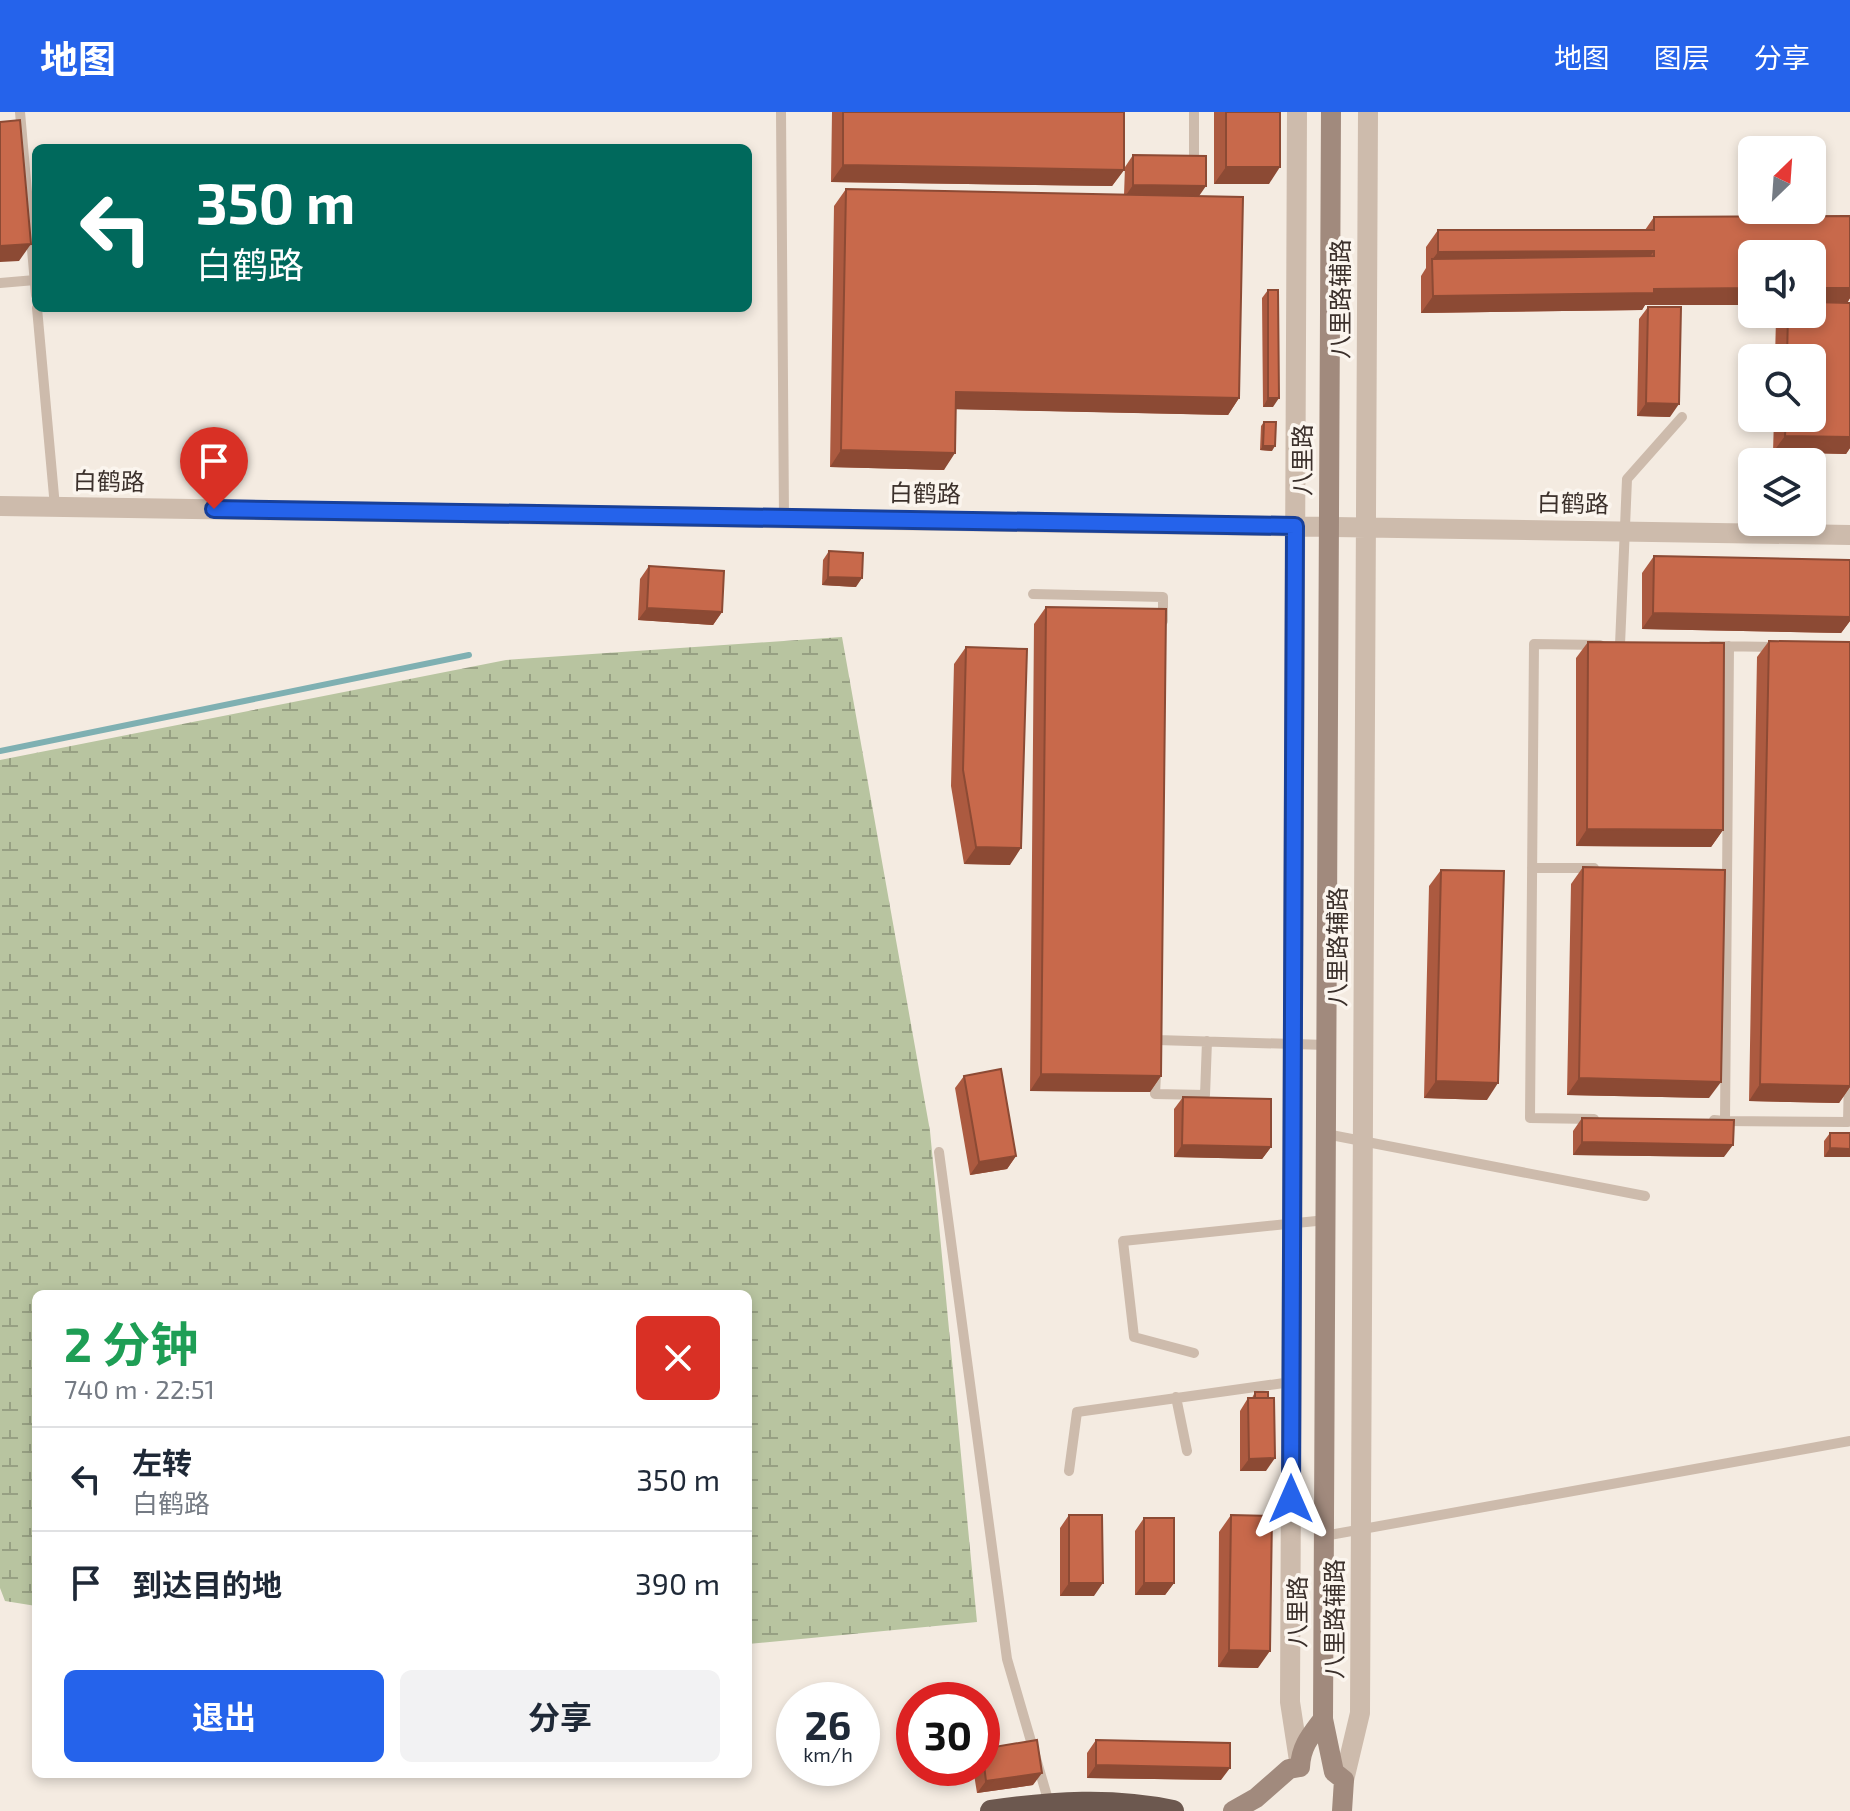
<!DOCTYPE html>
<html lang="zh">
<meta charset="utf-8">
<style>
body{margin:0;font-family:"Exo 2","Noto Sans SC",sans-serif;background:#f2f2f3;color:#1f2937;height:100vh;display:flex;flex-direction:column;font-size:30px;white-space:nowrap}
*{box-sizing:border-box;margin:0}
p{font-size:26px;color:#747a83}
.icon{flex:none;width:44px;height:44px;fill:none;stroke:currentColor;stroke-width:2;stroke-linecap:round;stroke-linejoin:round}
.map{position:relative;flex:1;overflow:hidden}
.drawer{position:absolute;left:32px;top:1178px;width:720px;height:488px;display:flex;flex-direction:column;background:#fff;border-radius:12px;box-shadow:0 4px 12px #0003}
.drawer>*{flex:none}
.banner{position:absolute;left:32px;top:32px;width:720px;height:168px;border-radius:12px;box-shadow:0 4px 12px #0003;background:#00695c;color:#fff;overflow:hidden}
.needle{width:52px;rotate:25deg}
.buttons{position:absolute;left:1738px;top:24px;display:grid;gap:16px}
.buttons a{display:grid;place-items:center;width:88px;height:88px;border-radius:12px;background:#fff;box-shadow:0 4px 12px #0003;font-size:40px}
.speed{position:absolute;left:776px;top:1570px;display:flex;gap:16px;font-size:40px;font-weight:700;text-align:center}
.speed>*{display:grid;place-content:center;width:104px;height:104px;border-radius:50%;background:#fff;box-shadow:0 4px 12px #0003;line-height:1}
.speed small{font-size:20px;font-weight:400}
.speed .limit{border:12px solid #d22;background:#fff;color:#111}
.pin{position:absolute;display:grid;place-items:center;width:68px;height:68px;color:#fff;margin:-82px -34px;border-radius:50% 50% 50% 0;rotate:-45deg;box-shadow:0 0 8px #0007}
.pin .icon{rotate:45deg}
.me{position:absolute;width:88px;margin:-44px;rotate:0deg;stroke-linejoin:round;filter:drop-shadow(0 0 6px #0008)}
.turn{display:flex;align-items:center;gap:28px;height:168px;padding:0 32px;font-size:36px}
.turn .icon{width:104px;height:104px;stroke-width:2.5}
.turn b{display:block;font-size:56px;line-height:68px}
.round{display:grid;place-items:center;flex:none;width:84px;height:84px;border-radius:12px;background:#f2f2f3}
.overview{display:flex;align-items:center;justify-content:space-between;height:136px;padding:0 32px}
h1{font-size:48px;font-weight:700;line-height:60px;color:#1e9e55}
.primary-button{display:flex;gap:16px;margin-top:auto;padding:16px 32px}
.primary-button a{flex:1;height:92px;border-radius:12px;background:#2563eb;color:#fff;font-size:32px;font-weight:700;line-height:92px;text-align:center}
.primary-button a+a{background:#f2f2f3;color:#1f2937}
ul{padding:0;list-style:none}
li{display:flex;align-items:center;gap:24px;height:104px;padding:0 32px;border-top:2px solid #e0e1e3}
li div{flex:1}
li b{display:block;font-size:30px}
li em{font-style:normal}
header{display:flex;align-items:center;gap:48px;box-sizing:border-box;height:112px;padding:0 40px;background:#2563eb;color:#fff}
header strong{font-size:38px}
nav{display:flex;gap:44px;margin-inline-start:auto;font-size:28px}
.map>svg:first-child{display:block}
.wetland{fill:url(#wetland-marsh)}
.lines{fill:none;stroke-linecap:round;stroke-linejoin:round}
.stream{stroke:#7fb0b2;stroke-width:6}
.service{stroke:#cdbbac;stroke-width:10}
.minor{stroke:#cdbbac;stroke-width:20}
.secondary{stroke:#a18a7d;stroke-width:20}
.trunk{stroke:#6c584f;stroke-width:22}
.wall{fill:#ac5a40}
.shaded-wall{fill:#8c4a34}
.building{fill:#c8694b;stroke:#8c4a34;stroke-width:2}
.route-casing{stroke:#184099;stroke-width:20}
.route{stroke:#2563eb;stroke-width:14}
.labels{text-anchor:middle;stroke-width:7;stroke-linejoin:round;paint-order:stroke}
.street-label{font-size:24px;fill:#3b302b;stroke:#fbf5ee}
</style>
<header>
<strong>地图</strong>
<nav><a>地图</a><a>图层</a><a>分享</a></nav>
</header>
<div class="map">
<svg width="1850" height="1699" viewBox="0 0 1850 1699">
<defs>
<pattern id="wetland-marsh" width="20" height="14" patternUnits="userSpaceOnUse" patternTransform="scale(2)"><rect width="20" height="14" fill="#b8c4a0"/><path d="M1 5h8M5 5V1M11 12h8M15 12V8" fill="none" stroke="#97a083"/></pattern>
</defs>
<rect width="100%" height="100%" fill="#f4ebe1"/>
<!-- wetland -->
<path class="wetland" d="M842,525L930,1019L977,1510L748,1532V1182H36V1494L5,1489L0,1476V648L506,548Z"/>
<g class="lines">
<!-- stream -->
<path class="stream" d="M0,639L469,543"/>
<!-- service -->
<path class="service" d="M20,0L36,183
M781,0L784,406
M1188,48H1194V0
M0,171L35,168
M37,196L55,395
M1033,482L1163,485V509
M1620,533L1627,367L1682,305
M1712,534L1776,535
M1532,756H1594
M1157,921V928L1326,933
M1156,962L1155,982L1205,983L1207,929
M1594,1007L1530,1006L1534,532L1600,533
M1714,1008L1725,1009L1729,534
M1725,1009L1848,1010L1849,963
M1326,1022L1645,1084
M939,1040L1007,1547L1049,1691
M1194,1241L1134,1225L1123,1129L1326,1108
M1176,1285L1187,1339
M1069,1359L1077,1300L1291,1270
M1324,1424L1850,1329"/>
<!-- minor -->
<path class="minor" d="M1297,0L1290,1590L1300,1655
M0,394L1850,423
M1344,1668L1360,1601L1368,0"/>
<!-- secondary -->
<path class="secondary" d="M1331,0L1323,1607L1334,1660L1344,1668L1342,1699
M1233,1699L1256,1686L1289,1657L1300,1655C1301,1634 1311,1623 1323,1607"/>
<!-- trunk -->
<path class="trunk" d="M991,1699C1052,1690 1113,1686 1173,1699"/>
</g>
<!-- wall -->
<path class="wall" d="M832,0H1124V58L1112,74L831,70Z
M1214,0H1280L1269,72H1214Z
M1133,43L1198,84L1239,286L1228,303L956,297L944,358L830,355L834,94L846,77L1124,83L1125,55Z
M1850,104V186L1847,191H1850V336L1846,342L1773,340L1774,306H1812V246H1775L1776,206L1779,202H1812V142H1752V193H1645L1642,198L1421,201V164L1426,156V135L1438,118H1645L1654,105Z
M1268,178L1273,295H1263L1262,186Z
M1648,195L1670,305L1637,304L1639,207Z
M1264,310L1272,339L1260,338L1261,314Z
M829,439L856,475L822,473L823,448Z
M1654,444L1850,448V509L1841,521L1642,517V461Z
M649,454L722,500L713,513L638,508L640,467Z
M1046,495L1161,964L1150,980L1030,979L1034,512Z
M1769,529L1850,530V975L1839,991L1749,989L1757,545Z
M1588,530L1723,718L1711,735L1576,734V546Z
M966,535L1010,753L964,752L951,674L954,552Z
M1583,755L1709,986L1567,983L1571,772Z
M1441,758L1487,988L1424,986L1429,774Z
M964,964L1016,1044L1007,1057L970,1063L955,976Z
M1183,985L1271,1035L1262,1047L1174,1045V997Z
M1582,1006L1724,1045L1573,1043V1019Z
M1830,1021H1850L1824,1045V1029Z
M1255,1280L1266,1359H1240V1299L1248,1286H1252Z
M1069,1403L1094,1484H1060V1416Z
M1231,1403L1258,1556L1218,1555L1219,1420Z
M1144,1406L1174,1471L1165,1483H1135V1419Z
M1096,1628L1221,1668L1087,1666V1641Z
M982,1637L1033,1673L977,1681L973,1656H982Z"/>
<!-- shaded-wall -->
<path class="shaded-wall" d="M843,53L1124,58L1112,74L831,70Z
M1226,55H1280L1269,72H1214Z
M1133,73L1206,74L1197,87L1124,86Z
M31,132L19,149L0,150V134Z
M1654,139L1642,156L1432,148L1438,140Z
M1752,176V193H1645L1642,198L1421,201L1433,184L1654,177Z
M1812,176H1850V186L1846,193H1812Z
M956,280L1239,286L1228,303L944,297Z
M1268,286H1279L1273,295H1263Z
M1646,291L1679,292L1670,305L1637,304Z
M1785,324L1850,325V336L1846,342L1773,340Z
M1263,334H1275L1272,339L1260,338Z
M841,338L955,341L944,358L830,355Z
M828,465L862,466L856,475L822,473Z
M647,496L722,500L713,513L638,508Z
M1653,501L1850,505V509L1841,521L1642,517Z
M1587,717L1723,718L1711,735L1576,734Z
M976,735L1021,736L1010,753L964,752Z
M1041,962L1161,964L1150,980L1030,979Z
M1579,966L1721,970L1709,986L1567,983Z
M1436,969L1498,971L1487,988L1424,986Z
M1760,972L1850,974V975L1839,991L1749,989Z
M1582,1030L1733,1033L1724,1045L1573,1043Z
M1182,1033L1271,1035L1262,1047L1174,1045Z
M1830,1036L1850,1037V1045H1824Z
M1016,1044L1007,1057L970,1063L979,1050Z
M1275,1346L1266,1359H1240L1249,1347Z
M1069,1471H1103L1094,1484H1060Z
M1144,1471H1174L1165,1483H1135Z
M1229,1538L1270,1539L1258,1556L1218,1555Z
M1096,1653L1230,1656L1221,1668L1087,1666Z
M1042,1661L1033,1673L977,1681L986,1669Z"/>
<!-- building -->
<path class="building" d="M843,0H1124V58L843,53Z
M1226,0H1280V55H1226Z
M20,8L31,132L0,134V10Z
M1133,43L1206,44V74L1133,73Z
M846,77L1243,85L1239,286L956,280L955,341L841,338Z
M1850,104V176H1812V142H1752V176L1654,177V181L1433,184L1432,147L1654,144V139L1438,140V118H1654V105Z
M1268,178H1278L1279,286H1268Z
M1812,190L1850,191V325L1785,324L1786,306H1812V246H1787L1788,202H1812Z
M1648,195H1681L1679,292L1646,291Z
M1264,310H1276L1275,334H1263Z
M829,439L863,441L862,466L828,465Z
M1654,444L1850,448V505L1653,501Z
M649,454L724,459L722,500L647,496Z
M1046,495L1166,497L1161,964L1041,962Z
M1769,529L1850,530V974L1760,972Z
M1588,530L1724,531L1723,718L1587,717Z
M966,535L1027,537L1021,736L976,735L963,658Z
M1583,755L1725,758L1721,970L1579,966Z
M1441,758L1504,759L1498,971L1436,969Z
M1001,957L1016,1044L979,1050L964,964Z
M1183,985L1271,987V1035L1182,1033Z
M1582,1006L1734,1008L1733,1033L1582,1030Z
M1830,1021H1850V1037L1830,1036Z
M1255,1280H1268V1286H1255Z
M1248,1286H1274L1275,1346L1249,1347Z
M1069,1403H1102L1103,1471H1069Z
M1231,1403L1272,1404L1270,1539L1229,1538Z
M1144,1406H1174V1471H1144Z
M1037,1628L1042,1661L986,1669L982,1637Z
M1096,1628L1230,1631V1656L1096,1653Z"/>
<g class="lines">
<!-- route casing -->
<g class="route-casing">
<path id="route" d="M214,397L1295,414L1291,1387"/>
</g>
<!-- route -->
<use href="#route" class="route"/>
</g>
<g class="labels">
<!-- street labels -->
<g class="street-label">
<text transform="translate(1341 187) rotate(-90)" y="8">八里路辅路</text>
<text transform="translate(1303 348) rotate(-90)" y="8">八里路</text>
<text transform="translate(109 370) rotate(1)" y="8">白鹤路</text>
<text transform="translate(925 382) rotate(1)" y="8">白鹤路</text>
<text transform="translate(1573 392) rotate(1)" y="8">白鹤路</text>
<text transform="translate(1338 835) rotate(-90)" y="8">八里路辅路</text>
<text transform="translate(1298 1500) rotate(-90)" y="8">八里路</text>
<text transform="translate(1335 1507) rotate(-90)" y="8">八里路辅路</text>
</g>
</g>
</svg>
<div class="buttons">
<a><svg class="needle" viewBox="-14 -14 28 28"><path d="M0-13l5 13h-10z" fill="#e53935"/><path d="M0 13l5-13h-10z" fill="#747a83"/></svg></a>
<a><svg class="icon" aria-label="sound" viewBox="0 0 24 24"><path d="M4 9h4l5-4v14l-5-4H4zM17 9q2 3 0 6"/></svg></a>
<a><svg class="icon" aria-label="search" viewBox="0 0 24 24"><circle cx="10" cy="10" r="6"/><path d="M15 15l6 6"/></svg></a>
<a><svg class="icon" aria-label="layers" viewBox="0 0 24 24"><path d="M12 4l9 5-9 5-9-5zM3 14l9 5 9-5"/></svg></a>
</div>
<div class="speed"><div>26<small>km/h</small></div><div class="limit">30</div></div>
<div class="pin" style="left:214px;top:397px;background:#d93025"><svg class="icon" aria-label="arrive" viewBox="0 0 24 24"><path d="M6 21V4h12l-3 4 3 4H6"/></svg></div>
<svg class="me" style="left:1291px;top:1387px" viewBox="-20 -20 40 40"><path d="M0-17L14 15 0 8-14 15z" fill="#2563eb" stroke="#fff" stroke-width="4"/></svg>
<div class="banner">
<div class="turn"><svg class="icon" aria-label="left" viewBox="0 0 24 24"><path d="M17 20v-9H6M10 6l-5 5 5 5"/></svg><div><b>350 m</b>白鹤路</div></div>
</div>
<section class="drawer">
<div class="overview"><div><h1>2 分钟</h1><p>740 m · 22:51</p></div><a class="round" style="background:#d93025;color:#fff"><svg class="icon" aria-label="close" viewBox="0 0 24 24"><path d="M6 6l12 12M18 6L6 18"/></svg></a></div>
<ul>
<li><svg class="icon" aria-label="left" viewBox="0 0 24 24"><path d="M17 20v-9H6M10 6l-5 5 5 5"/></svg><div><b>左转</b><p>白鹤路</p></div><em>350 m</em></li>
<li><svg class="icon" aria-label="arrive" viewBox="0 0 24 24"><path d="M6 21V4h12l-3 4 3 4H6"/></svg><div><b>到达目的地</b></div><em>390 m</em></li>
</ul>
<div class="primary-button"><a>退出</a><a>分享</a></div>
</section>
</div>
